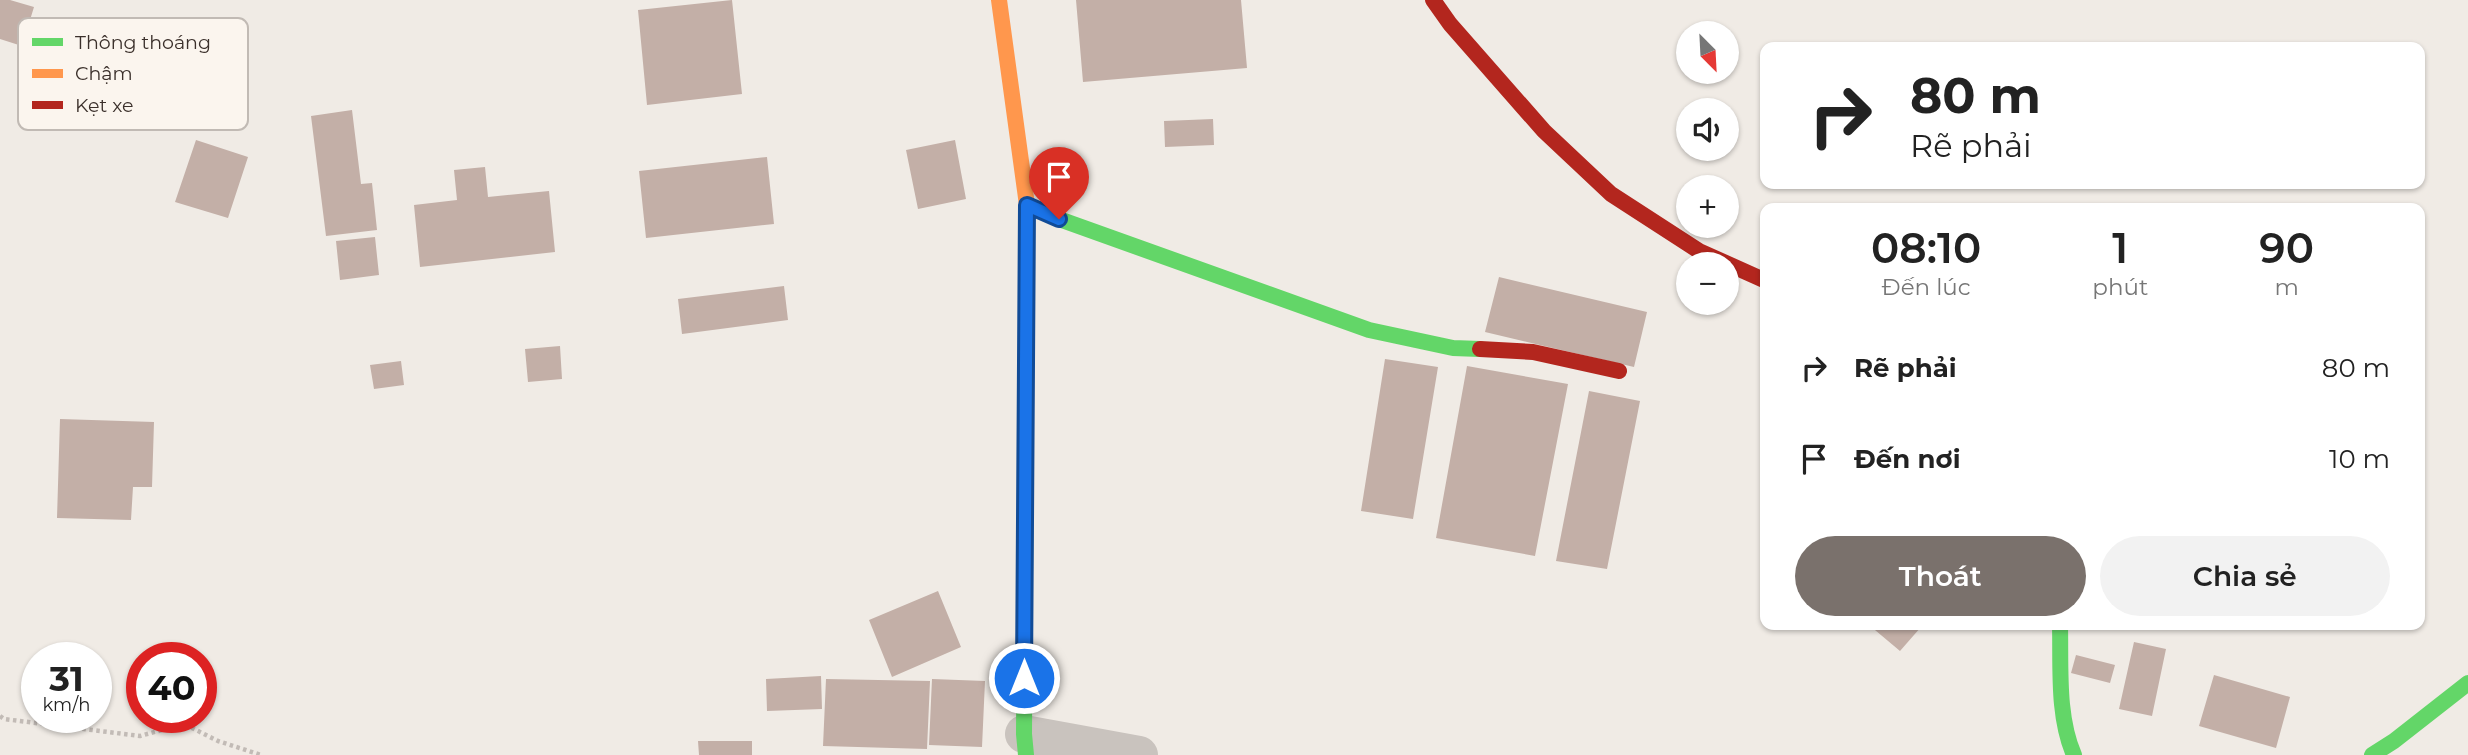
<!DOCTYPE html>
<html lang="vi">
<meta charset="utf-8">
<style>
body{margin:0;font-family:Montserrat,sans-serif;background:#f2f2f2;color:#222;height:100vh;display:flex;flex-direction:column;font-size:26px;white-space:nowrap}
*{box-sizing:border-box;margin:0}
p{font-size:23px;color:#767676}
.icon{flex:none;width:38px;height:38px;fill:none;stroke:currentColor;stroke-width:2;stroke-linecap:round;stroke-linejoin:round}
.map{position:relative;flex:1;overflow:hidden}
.panel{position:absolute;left:1760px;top:203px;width:665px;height:427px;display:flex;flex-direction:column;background:#fff;border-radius:14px;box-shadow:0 2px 5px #0004}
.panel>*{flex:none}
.guide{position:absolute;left:1760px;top:42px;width:665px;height:147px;border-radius:14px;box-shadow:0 2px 5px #0004;background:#fff;color:#222;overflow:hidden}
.needle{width:46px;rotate:156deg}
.buttons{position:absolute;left:1676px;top:21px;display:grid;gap:14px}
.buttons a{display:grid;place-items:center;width:63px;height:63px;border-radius:50%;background:#fff;box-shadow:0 2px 5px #0004;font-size:35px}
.speed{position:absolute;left:21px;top:642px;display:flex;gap:14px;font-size:35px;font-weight:700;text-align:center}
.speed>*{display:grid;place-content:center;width:91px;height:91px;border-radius:50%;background:#fff;box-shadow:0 2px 5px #0004;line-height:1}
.speed small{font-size:18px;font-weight:400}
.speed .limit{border:10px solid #d22;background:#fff;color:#111}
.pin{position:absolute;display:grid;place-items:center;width:60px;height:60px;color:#fff;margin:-72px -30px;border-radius:50% 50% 50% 0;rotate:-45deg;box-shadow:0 0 7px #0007}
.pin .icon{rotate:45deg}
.me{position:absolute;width:77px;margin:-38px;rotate:0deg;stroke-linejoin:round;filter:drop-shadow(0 0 5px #0008)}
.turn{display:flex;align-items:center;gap:24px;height:147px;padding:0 35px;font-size:32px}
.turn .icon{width:91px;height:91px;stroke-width:2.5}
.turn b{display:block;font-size:49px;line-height:60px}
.eta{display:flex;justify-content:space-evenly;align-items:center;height:119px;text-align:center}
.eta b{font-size:42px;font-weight:600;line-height:49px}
.action{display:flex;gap:14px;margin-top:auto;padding:14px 35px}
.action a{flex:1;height:80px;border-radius:42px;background:#7a716c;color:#fff;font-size:28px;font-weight:600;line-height:80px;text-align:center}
.action a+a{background:#f2f2f2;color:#222}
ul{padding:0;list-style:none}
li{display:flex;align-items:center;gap:21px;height:91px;padding:0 35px}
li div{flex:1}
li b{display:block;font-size:26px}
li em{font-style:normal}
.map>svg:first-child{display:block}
.building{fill:#c3afa7}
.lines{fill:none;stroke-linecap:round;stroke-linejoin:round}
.path{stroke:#c2bbb6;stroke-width:4.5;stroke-dasharray:3.5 3.5;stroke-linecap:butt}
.street{stroke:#c9c3be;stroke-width:38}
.fast{stroke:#63d668;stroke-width:16}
.slow{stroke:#ff974d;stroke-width:16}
.jam{stroke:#b3261e;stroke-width:16}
.route-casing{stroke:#114b97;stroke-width:18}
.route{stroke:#1a73e8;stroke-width:12}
.key{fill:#fbf5ee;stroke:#c1bab4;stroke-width:2}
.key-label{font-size:19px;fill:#3b302b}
</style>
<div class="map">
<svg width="2468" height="755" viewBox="0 0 2468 755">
<rect width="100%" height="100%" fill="#f0ebe5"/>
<!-- building -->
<path class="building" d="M0,0H10L34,7L22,46L0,39Z
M732,0L742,94L647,105L638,10Z
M1076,0H1241L1247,68L1083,82Z
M352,110L361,184L372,183L377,230L326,236L311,116Z
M1213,119L1214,145L1165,147L1164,121Z
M196,140L248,157L228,218L175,202Z
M955,140L966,199L918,209L906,150Z
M767,157L774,224L646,238L639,171Z
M485,167L488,197L549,191L555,252L420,267L414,205L457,200L454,170Z
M375,237L379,275L340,280L336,241Z
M1499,277L1647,312L1634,367L1485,332Z
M784,286L788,320L682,334L678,299Z
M560,346L562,379L528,382L525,349Z
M1385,359L1438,367L1413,519L1361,511Z
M401,361L404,385L374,389L370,365Z
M1467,366L1568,384L1535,556L1436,538Z
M1589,391L1640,401L1607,569L1556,561Z
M60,419L154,422L152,487H133L131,520L57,518Z
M938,591L961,647L892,677L869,620Z
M1869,625H1919L1921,627L1900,651Z
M2134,642L2166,649L2152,716L2119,709Z
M2076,655L2115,665L2110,683L2071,673Z
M2214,675L2290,697L2276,748L2199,726Z
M821,676L822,709L767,711L766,679Z
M826,679L930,681L927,749L823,746Z
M932,679L985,681L982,747L929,745Z
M698,741H752V755H699Z"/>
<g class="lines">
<!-- path -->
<path class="path" d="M0,716L4,719L140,736L184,724L218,741L261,755"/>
<!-- street -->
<path class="street" d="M1024,734L1139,755"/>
<!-- fast -->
<path class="fast" d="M1027,205L1059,219L1369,330L1453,348L1480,349
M1026,416L1024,734L1026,755
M2060,625C2061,667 2057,716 2074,755
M2372,755L2394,741L2468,683"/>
<!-- slow -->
<path class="slow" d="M999,0L1027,205L1026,416"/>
<!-- jam -->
<path class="jam" d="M1433,0L1450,24L1544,131L1611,194L1699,251L1766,281
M1480,349L1533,352L1619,371"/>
</g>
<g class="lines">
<!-- route casing -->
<g class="route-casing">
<path id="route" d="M1024,678L1027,205L1059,219"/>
</g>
<!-- route -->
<use href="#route" class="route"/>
</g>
<!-- legend -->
<rect x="18" y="18" width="230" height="112" rx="10" class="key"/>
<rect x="32" y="38" width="31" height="8" fill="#63d668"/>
<rect x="32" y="69" width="31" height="9" fill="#ff974d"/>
<rect x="32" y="101" width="31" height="8" fill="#b3261e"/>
<g class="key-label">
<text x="75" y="49">Thông thoáng</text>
<text x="75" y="80">Chậm</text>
<text x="75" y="112">Kẹt xe</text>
</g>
</svg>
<div class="buttons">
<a><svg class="needle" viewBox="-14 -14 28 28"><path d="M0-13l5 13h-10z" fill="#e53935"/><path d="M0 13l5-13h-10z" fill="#767676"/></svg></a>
<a><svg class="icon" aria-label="sound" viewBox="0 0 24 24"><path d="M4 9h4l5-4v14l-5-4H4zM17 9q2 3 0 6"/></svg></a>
<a>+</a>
<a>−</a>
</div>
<div class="speed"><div>31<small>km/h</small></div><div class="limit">40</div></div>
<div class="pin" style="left:1059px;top:219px;background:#d93025"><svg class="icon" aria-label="arrive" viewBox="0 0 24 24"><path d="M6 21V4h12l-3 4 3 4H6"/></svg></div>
<svg class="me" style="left:1024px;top:678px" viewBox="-20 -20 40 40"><circle r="17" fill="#1a73e8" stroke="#fff" stroke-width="3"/><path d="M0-11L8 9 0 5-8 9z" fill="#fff"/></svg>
<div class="guide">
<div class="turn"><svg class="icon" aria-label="right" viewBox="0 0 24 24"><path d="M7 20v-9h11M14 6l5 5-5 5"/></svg><div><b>80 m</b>Rẽ phải</div></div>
</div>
<section class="panel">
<div class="eta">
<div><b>08:10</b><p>Đến lúc</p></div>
<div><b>1</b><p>phút</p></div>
<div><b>90</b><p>m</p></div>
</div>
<ul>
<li><svg class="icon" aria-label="right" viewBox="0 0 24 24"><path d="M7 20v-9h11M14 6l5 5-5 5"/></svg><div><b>Rẽ phải</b></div><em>80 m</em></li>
<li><svg class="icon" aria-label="arrive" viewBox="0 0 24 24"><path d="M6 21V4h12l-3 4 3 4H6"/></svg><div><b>Đến nơi</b></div><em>10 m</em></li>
</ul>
<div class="action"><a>Thoát</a><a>Chia sẻ</a></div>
</section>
</div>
